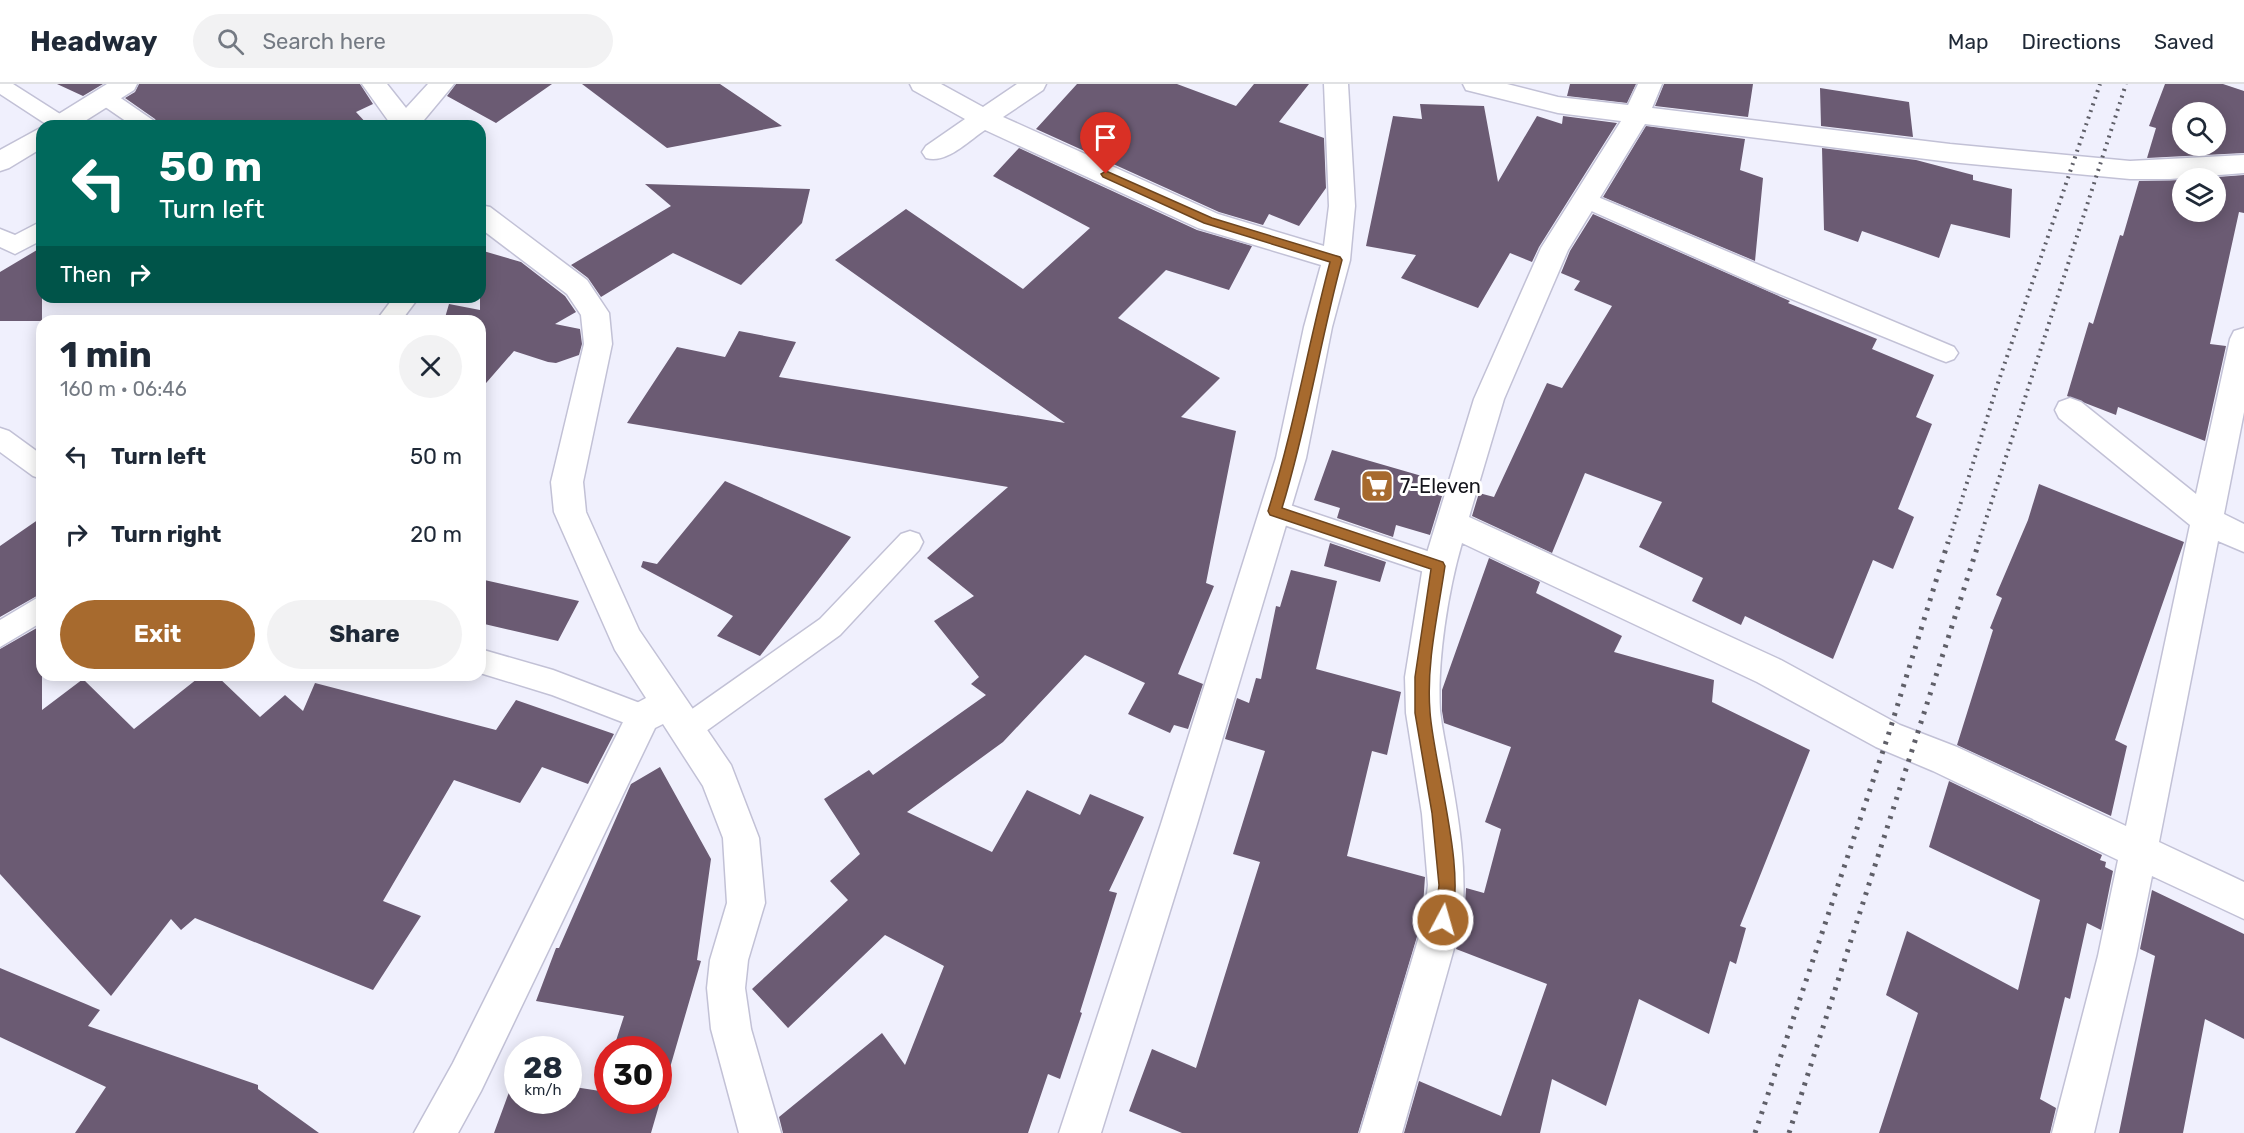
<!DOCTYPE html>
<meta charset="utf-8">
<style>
body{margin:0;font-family:Rubik,sans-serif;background:#f2f2f3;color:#1f2937;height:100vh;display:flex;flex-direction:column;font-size:22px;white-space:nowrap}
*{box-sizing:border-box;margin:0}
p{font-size:20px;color:#747a83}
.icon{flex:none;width:33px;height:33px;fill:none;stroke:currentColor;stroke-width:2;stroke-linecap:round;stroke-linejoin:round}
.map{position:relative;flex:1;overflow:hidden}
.sheet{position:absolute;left:36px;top:231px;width:450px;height:366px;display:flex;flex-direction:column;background:#fff;border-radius:18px;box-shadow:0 3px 15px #0003}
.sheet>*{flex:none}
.guide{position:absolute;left:36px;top:36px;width:450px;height:183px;border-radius:18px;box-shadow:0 3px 15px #0003;background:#00695c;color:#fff;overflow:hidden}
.fabs{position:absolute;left:2172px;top:18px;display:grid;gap:12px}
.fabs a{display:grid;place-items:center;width:54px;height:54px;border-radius:50%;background:#fff;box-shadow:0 3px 15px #0003;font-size:30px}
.speed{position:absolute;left:504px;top:952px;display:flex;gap:12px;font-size:30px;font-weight:700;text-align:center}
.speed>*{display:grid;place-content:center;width:78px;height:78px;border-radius:50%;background:#fff;box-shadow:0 3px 15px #0003;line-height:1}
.speed small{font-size:15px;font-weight:400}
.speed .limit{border:9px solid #d22;background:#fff;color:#111}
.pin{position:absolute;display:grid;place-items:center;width:51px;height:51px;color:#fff;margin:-62px -26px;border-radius:50% 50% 50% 0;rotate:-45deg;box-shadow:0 0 6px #0007}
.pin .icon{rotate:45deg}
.me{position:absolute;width:66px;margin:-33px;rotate:6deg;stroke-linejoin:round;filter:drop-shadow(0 0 4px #0008)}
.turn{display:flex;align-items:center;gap:21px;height:126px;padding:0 24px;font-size:27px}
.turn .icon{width:78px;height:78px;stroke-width:2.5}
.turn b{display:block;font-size:42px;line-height:51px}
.then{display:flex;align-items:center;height:57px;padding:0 24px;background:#0003;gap:12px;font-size:22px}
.round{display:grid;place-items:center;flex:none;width:63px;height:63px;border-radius:32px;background:#f2f2f3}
.head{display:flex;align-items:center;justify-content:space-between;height:102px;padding:0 24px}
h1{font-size:36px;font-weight:700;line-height:45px}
.action{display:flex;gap:12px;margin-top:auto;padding:12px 24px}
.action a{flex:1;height:69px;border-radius:36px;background:#a76a2e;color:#fff;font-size:24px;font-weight:700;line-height:69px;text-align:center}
.action a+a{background:#f2f2f3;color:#1f2937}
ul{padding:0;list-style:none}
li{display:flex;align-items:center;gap:18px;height:78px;padding:0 24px}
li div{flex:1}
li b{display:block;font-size:22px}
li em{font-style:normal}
header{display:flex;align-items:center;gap:36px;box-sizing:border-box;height:84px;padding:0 30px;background:#fff;border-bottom:2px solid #e0e1e3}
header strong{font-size:28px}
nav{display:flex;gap:33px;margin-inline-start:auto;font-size:21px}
.search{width:420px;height:54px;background:#f2f2f3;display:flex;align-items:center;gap:15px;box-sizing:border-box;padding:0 21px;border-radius:33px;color:#747a83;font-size:22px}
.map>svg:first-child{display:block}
.building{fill:#6b5b73;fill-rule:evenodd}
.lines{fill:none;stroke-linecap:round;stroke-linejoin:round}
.lane-casing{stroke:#c2c1d6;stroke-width:3}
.street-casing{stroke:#c2c1d6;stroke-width:3}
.lane{fill:#fff;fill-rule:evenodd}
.street{fill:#fff;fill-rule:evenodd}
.rail-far1{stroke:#5f5f68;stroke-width:4;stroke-dasharray:2 5;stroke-linecap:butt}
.rail{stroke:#5f5f68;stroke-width:5;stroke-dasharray:3 7;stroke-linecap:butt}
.route{fill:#a76a2e;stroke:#6d451e;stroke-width:1.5}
.labels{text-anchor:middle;stroke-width:6;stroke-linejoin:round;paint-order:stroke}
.poi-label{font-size:20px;fill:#15151c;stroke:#fff;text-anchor:start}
</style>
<header>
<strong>Headway</strong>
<div class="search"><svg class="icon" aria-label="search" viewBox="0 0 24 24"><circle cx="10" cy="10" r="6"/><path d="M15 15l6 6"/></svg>Search here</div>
<nav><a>Map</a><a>Directions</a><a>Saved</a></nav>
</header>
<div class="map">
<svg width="2244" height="1049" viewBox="0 0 2244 1049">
<rect width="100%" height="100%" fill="#f0f0fd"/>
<!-- building -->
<path class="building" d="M57,0H103L83,12Z
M139,0H360L373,20L356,28L369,42H159L155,35L125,14L135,8Z
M456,0H552L496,39L447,12Z
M582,0H720L782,42L667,64Z
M1077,0H1177L1236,22L1254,0H1309L1279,38L1324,54L1326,104L1299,142L1269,130L1263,141L1219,128L1036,45Z
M1570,0H1636L1627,19L1567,12Z
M1664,0H1753L1748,33L1655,22Z
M2165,0H2223L2244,7V69L2147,74L2156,44L2149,42ZM2182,28H2216V62H2182Z
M1820,4L1909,18L1913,53L1821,42Z
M1420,20L1484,22L1498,98L1537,32L1562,40L1563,32L1617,39L1539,163L1532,178L1510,169L1478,224L1401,194L1416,171L1366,162L1393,32L1422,35Z
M1646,42L1745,55L1740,86L1763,94L1755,177L1603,113Z
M1019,64L1197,146L1252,162L1229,206L1166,186L1118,234L1220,294L1181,333L1236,347L1206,499L1214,502L1178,590L1203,600L1188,645L1174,641L1170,649L1128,630L1145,599L1085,571L1003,658L907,728L992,768L1027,706L1080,731L1090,710L1144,733L1109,807L1117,809L1080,928L1082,929L1060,995L1048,990L1028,1049H783L779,1033L882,949L905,981L944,882L885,851L788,944L752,905L848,816L830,797L860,770L824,715L869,686L873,691L986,611L971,600L979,593L934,537L974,512L927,474L1008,403L627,339L677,263L725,273L739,247L796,258L779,293L1065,339L835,176L906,125L1023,205L1090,144L993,92Z
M1822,64L1916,76L1973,91V96L2012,105L2010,154L1951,140L1939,174L1862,147L1858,158L1824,146Z
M2244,91V129L2239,128L2210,260L2226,262L2205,357L2118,323L2116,331L2067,312L2089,238L2093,240L2120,151L2123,152L2139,97L2182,96V128H2216V94H2204Z
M645,100L810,105L802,139L741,201L673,169L601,213L588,194L571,181L671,122Z
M1593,130L1790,217L1788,219L1877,255L1872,265L1934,291L1916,333L1932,340L1898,425L1914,433L1893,485L1873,476L1833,575L1745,532L1741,541L1692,517L1703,494L1639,463L1662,418L1585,389L1552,469L1472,432L1479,409L1494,413L1547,299L1562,304L1612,222L1574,206L1580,197L1561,189L1570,167Z
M42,163V237H0V188Z
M480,166L521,178L565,212L576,228L555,240L580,245L582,260L579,271L556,279L548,278L514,267L480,306V237H444L449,220L480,226Z
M1332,366L1446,399L1430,451L1396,441L1393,453L1337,434L1340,424L1314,416Z
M725,397L851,453L760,572L717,552L733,532L641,483L643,477L657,480Z
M2039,400L2184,458L2115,656L2127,662L2111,732L1957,661L1993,546L1990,544L2002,514L1996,511L2028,436Z
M42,433V509L0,533V462Z
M1330,459L1386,478L1380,498L1324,482Z
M1489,474L1540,498L1536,509L1622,552L1614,568L1714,596L1712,618L1810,666L1740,842L1746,844L1736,880L1730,877L1709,950L1639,915L1606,1022L1552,995L1540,1049H1404L1419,997L1501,1032L1547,900L1456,865L1464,836L1466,804L1484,809L1501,745L1485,738L1511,663L1444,639L1442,627V606Z
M1291,486L1337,497L1316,585L1401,608L1387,671L1372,667L1347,772L1425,793L1422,836L1358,1049H1182L1129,1027L1152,965L1196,984L1260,778L1233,770L1265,667L1225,655L1237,614L1249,619L1256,594L1261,595L1276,522L1280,523Z
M480,495L579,517L558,557L480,539Z
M42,541V626L83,595L134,645L202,591H216L260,633L285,611L303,627L315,599L496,646L516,616L614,650L588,700L542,683L520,719L454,696L383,817L421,832L373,906L195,834L181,846L171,835L111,912L0,790V565Z
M660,683L711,775L697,876L701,877L651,1049H494L515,992L518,993V1017H568V1002L600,1007L608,983V1017H658V966H613L624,932L536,917L556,864H559L631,700Z
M1949,697L2102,771L2100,776L2106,778L2105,783L2113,787L2101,846L2087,839L2070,915L2065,913L2040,1015L2056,1024L2050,1049H1879L1918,929L1886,911L1907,847L2018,906L2040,816L1929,763Z
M2152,806L2244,850V955L2205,935L2183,1049H2119L2155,872L2140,865Z
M0,884L100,926L88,942L258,1001V1005L319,1049H75L106,1003L0,953Z"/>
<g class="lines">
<!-- lane casing -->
<g class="lane-casing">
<path id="lane" d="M0,0H13L68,35L71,40L49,42L0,10Z
M105,6L112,8L154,37L157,42H133L98,18L95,13L98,8Z
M1586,108L1954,263L1958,269L1954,275L1946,278L1938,275L1767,205L1578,121L1575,116L1578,111Z
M42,137V156L15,170L0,163V145L15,151Z
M394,213H419L401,237H376Z
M0,344L9,347L42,371V395L33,392L0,368Z
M1275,416L1448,474L1452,482L1448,490L1439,493L1266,435L1262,427L1266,419Z
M910,447L919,450L923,458L919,466L840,551L695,655L685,659L675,655L671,646L675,637L820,535L901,450Z
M42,511V538L0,563V536Z
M480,565L553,586L653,624L657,633L653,642L643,646L552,611L480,589Z"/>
</g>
<!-- street casing -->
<g class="street-casing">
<path id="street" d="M107,0H137L134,6L77,42H45L49,36Z
M362,0H387L406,24L428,0H454L419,42H392Z
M910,0H941L983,23L1017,0H1046L1043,6L1003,33L1218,130L1324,162L1329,122L1324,0H1348L1355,122L1350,176L1332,243L1306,374L1197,740L1101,1049H1059L1161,740L1276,374L1304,243L1321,181L1198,144L985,46C968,57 947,80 926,74L922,68L926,62L965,35L913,6Z
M1463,0H1507L1558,13L1628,21L1638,0H1662L1652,24L1950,60L2130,77L2244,71V89L2170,95H2130L1950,78L1645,40L1568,166L1504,315L1469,433L1781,576L1900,641L1957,663L2126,742L2190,441L2059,334L2055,326L2059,318L2070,314L2081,318L2196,410L2230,255L2234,247L2244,244V328L2224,430L2244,440V468L2218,457L2159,758L2244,798V835L2152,792L2136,872L2094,1049H2052L2098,872L2118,776L1933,687L1876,663L1757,598L1462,459C1448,507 1437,577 1440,627C1442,646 1447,666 1450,686C1459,736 1467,785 1462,836L1402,1049H1360L1424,836L1428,801L1422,730L1406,629L1405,593L1423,482L1474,315L1541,164L1621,37L1558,29L1466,6Z
M42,43V64L9,84L0,87V66Z
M480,121L490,123L587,196L609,229L612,260L583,398L586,428L639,546L731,681L759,754L765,819L748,876L745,904L751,945L781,1049H739L711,945L707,904L710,876L727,819L723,754L703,702L663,640L655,644L481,1007L458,1049H414L453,979L631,622L646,614L615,566L554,428L551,398L584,260L581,231L567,210L480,144Z"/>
</g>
<!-- lane -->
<use href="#lane" class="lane"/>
<!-- street -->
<use href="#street" class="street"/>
<!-- rail-far1 -->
<path class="rail-far1" d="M1948,460L1997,302L2100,0
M1978,460L2126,0"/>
<!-- rail -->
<path class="rail" d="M1755,1049L1888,652L1948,458
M1789,1049L1979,458"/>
</g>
<!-- route -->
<path class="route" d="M1106,87L1212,134L1340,173L1342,176C1320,258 1307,343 1282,424L1443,478L1445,482C1438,530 1426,580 1430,628C1434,683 1469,793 1449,842L1443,844L1438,842L1435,836L1439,801L1432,729L1415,629V593L1431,485L1270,431L1268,427C1294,345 1308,261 1330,178L1204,139L1103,93L1101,90Z"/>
<!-- icons -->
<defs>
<g id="supermarket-square" transform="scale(1.725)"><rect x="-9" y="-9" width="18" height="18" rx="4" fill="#a76a2e" stroke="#fff"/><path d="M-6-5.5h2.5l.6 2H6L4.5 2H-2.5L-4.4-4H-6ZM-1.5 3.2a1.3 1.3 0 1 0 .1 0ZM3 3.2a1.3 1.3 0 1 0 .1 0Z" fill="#fff"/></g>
</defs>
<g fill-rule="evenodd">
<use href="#supermarket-square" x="1377" y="402"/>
</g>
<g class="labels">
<!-- poi labels -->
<g class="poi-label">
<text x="1400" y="409">7-Eleven</text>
</g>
</g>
</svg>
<div class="fabs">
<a><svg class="icon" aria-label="search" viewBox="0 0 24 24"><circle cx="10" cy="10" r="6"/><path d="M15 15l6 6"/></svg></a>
<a><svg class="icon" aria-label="layers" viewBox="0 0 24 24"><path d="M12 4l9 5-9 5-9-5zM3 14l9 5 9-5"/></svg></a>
</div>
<div class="speed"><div>28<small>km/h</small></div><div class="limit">30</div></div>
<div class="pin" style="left:1106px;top:90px;background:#d93025"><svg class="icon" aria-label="arrive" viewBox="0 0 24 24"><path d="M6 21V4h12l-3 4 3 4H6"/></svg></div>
<svg class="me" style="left:1443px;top:836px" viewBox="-20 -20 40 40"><circle r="17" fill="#a76a2e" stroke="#fff" stroke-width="3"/><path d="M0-11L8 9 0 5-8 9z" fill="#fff"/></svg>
<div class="guide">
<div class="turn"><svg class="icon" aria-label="left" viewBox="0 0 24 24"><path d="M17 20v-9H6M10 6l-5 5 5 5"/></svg><div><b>50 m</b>Turn left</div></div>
<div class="then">Then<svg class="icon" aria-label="right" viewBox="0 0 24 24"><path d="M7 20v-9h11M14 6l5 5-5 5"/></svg></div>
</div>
<section class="sheet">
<div class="head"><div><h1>1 min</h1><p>160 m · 06:46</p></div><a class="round"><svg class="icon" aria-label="close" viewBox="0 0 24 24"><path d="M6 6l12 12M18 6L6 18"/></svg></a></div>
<ul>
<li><svg class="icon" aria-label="left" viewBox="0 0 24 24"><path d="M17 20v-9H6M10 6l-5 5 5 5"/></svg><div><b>Turn left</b></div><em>50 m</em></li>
<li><svg class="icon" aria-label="right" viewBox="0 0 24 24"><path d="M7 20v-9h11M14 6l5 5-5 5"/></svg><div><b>Turn right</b></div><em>20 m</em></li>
</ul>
<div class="action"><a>Exit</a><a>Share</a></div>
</section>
</div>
